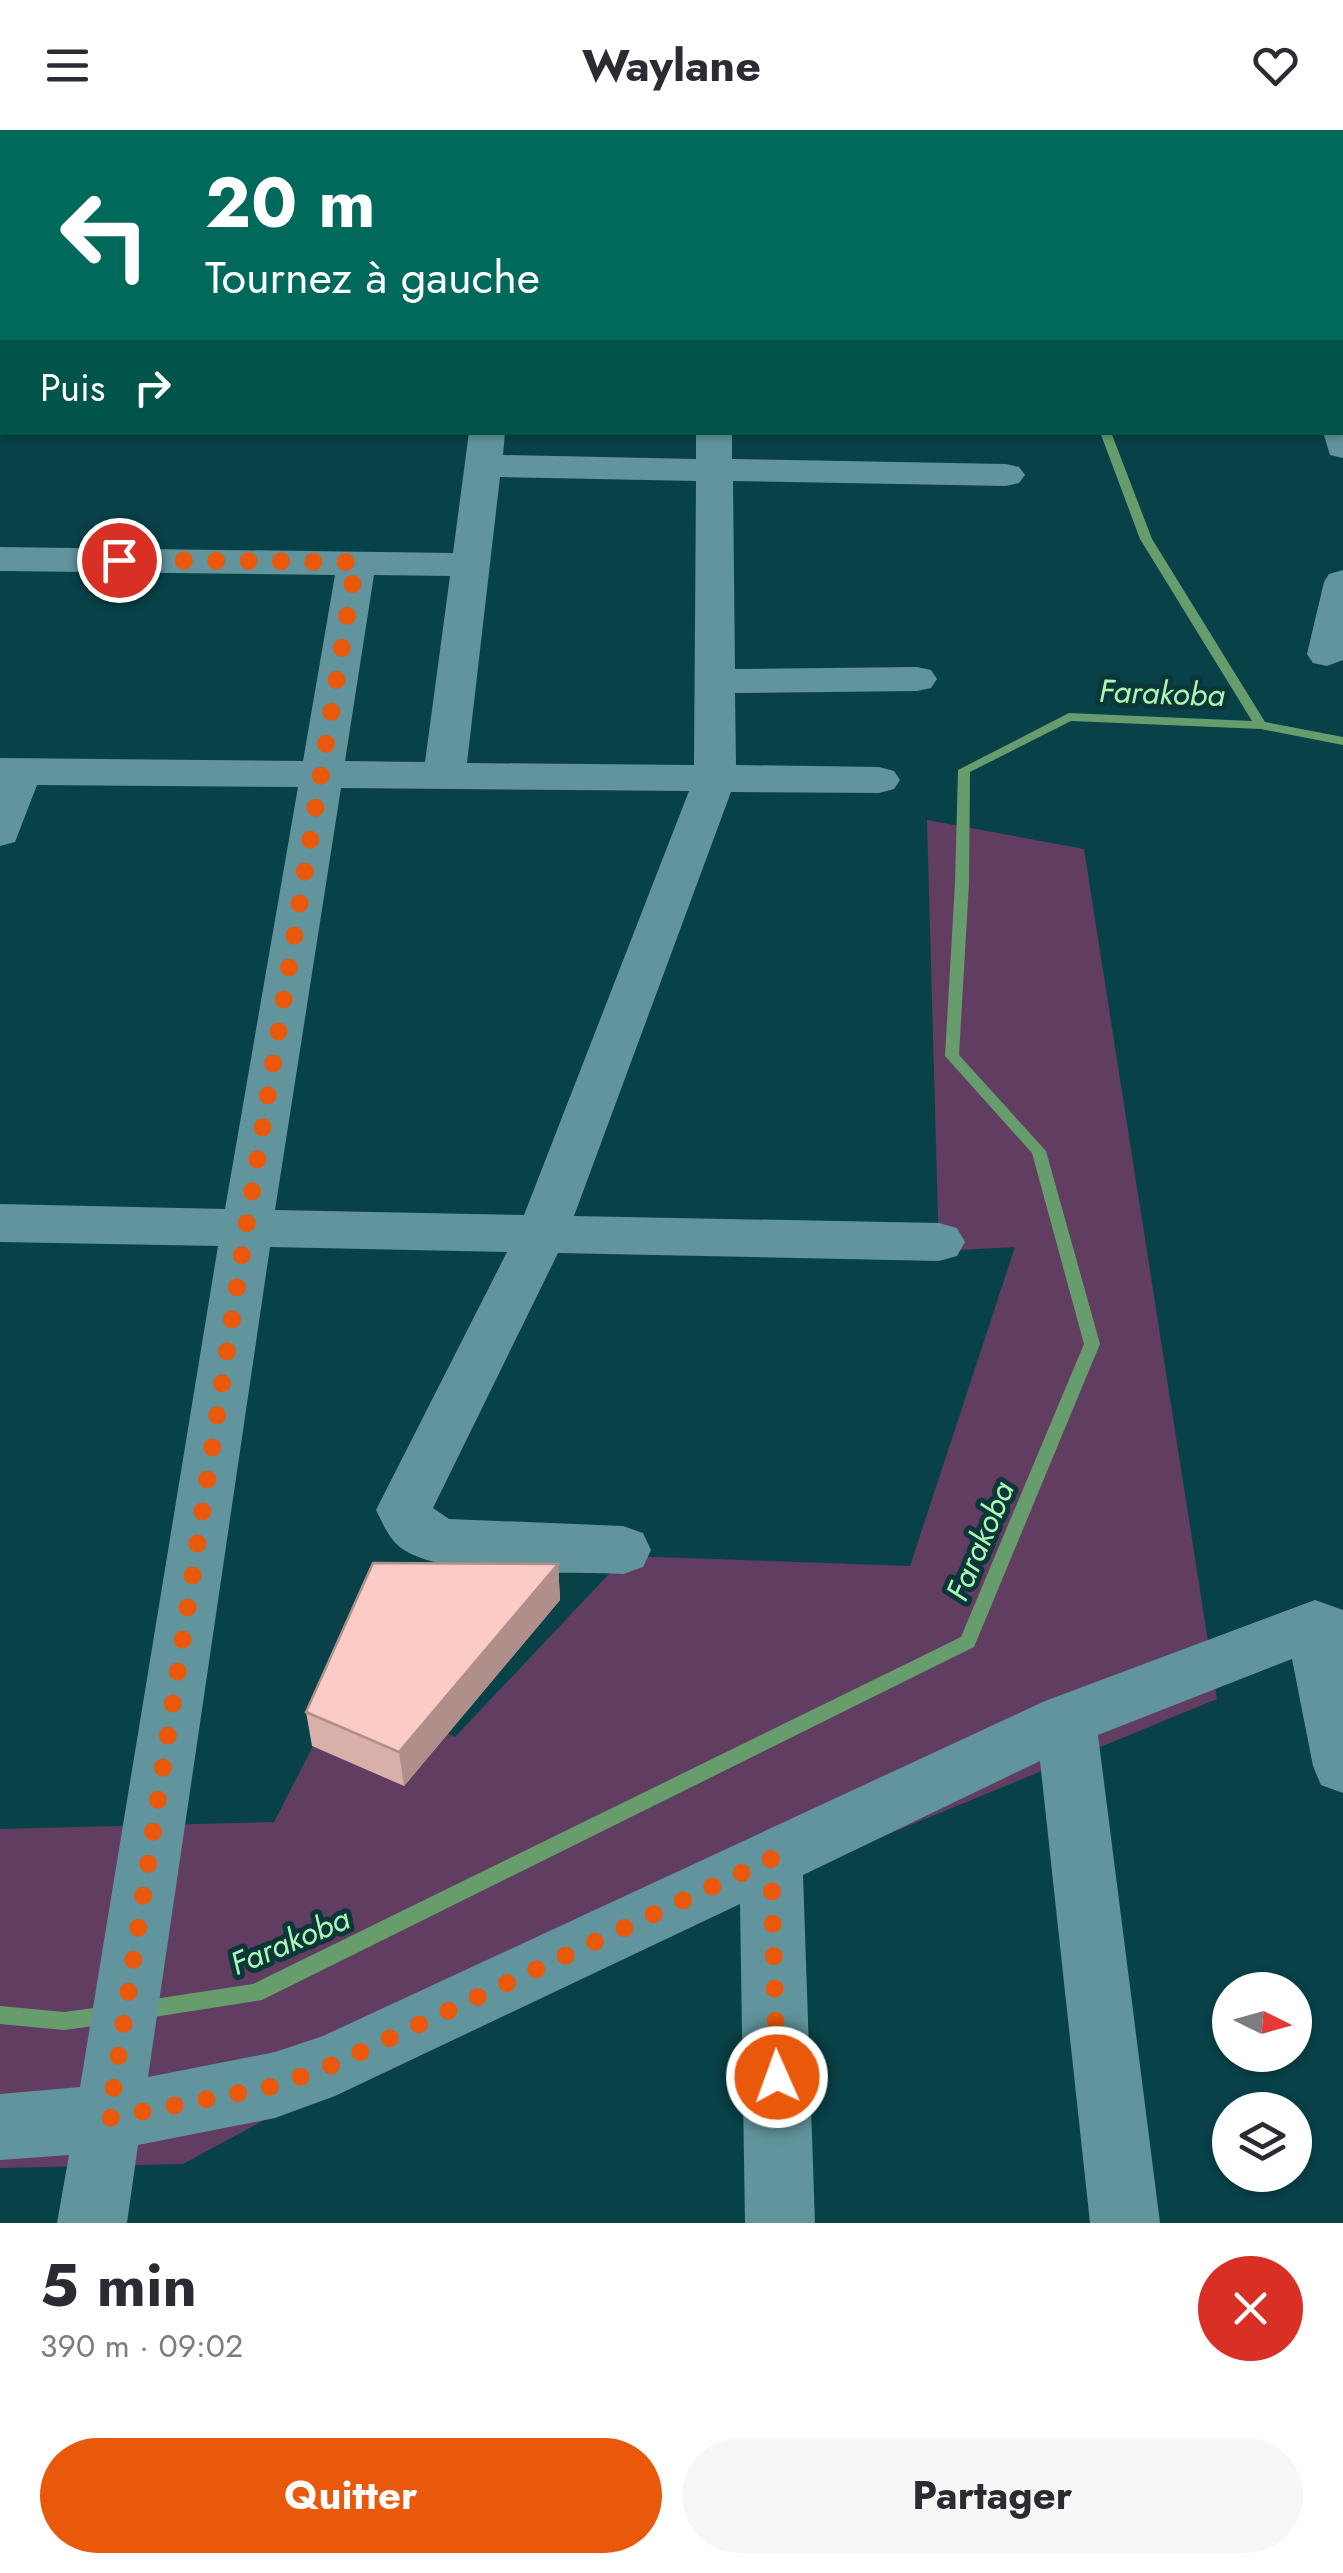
<!DOCTYPE html>
<html lang="fr">
<meta charset="utf-8">
<style>
body{margin:0;font-family:Jost,sans-serif;background:#f7f7f7;color:#2b2b33;height:100vh;display:flex;flex-direction:column;font-size:38px;white-space:nowrap}
*{box-sizing:border-box;margin:0}
p{font-size:32px;color:#7c7c81}
.icon{flex:none;width:55px;height:55px;fill:none;stroke:currentColor;stroke-width:2;stroke-linecap:round;stroke-linejoin:round}
.map{position:relative;height:2093px;overflow:hidden}
.details{display:flex;flex-direction:column;background:#fff;flex:1}
.details>*{flex:none}
.banner{position:absolute;left:0px;top:0px;width:1345px;height:305px;box-shadow:0 2px 8px #0004;background:#00695c;color:#fff;overflow:hidden}
.needle{width:65px;rotate:95deg}
.buttons{position:absolute;left:1212px;top:1842px;display:grid;gap:20px}
.buttons a{display:grid;place-items:center;width:100px;height:100px;border-radius:50%;background:#fff;box-shadow:0 2px 8px #0004;font-size:50px}
.pin{position:absolute;display:grid;place-items:center;width:85px;height:85px;color:#fff;margin:-42px;border:5px solid #fff;border-radius:50%;box-shadow:0 2px 10px #0007}
.me{position:absolute;width:110px;margin:-55px;rotate:358deg;stroke-linejoin:round;filter:drop-shadow(0 0 8px #0008)}
.turn{display:flex;align-items:center;gap:35px;height:210px;padding:0 40px;font-size:45px}
.turn .icon{width:130px;height:130px;stroke-width:2.5}
.turn b{display:block;font-size:70px;line-height:85px}
.then{display:flex;align-items:center;height:95px;padding:0 40px;background:#0003;gap:20px;font-size:38px}
.round{display:grid;place-items:center;flex:none;width:105px;height:105px;border-radius:52px;background:#f7f7f7}
.summary{display:flex;align-items:center;justify-content:space-between;height:170px;padding:0 40px}
h1{font-size:60px;font-weight:700;line-height:75px}
.cta{display:flex;gap:20px;margin-top:auto;padding:20px 40px}
.cta a{flex:1;height:115px;border-radius:60px;background:#ea580c;color:#fff;font-size:40px;font-weight:700;line-height:115px;text-align:center}
.cta a+a{background:#f7f7f7;color:#2b2b33}
header{display:flex;justify-content:space-between;align-items:center;height:130px;padding:0 40px;background:#fff;font-size:45px;font-weight:700}
.map>svg:first-child{display:block}
.green{fill:#613e61}
.lines{fill:none;stroke-linecap:round;stroke-linejoin:round}
.stream{fill:#679c6d;fill-rule:evenodd}
.street{fill:#61949c;fill-rule:evenodd}
.wall{fill:#d8afa9}
.shaded-wall{fill:#b08e8a}
.building{fill:#fbcbc5;stroke:#b08e8a;stroke-width:2.5}
.route{stroke:#ea580c;stroke-width:18;stroke-dasharray:0 32.4}
.labels{text-anchor:middle;stroke-width:10;stroke-linejoin:round;paint-order:stroke}
.water-label{font-size:32px;font-style:italic;fill:#abf8b2;stroke:#0d363b}
</style>
<header><svg class="icon" aria-label="menu" viewBox="0 0 24 24"><path d="M4 6h16M4 12h16M4 18h16"/></svg>Waylane<svg class="icon" aria-label="heart" viewBox="0 0 24 24"><path d="M12 20l-8-8c-3-5 5-10 8-4 3-6 11-1 8 4z"/></svg></header>
<div class="map">
<svg width="1343" height="2093" viewBox="0 0 1343 2093">
<rect width="100%" height="100%" fill="#084248"/>
<!-- green -->
<path class="green" d="M927,690L1084,719L1217,1569L492,1867L183,2034L0,2038V1699L274,1692L344,1556L455,1607L626,1426L910,1436L1015,1117L939,1121Z"/>
<g class="lines">
<!-- stream -->
<path class="stream" d="M1047,0H1057L1058,2H1049Z
M0,4L2,5V12L0,11Z
M0,180H2V187L0,188Z
M1100,302H1111L1152,409L1265,592L1343,607V615L1261,599L1071,591L970,642L969,753L959,925L1046,1021L1100,1214L974,1517L262,1870L141,1889L134,1887L131,1880L134,1873L141,1871L253,1854L961,1507L1084,1214L1032,1023L945,926L955,753L958,640L1069,583L1252,591L1140,409Z
M0,1876L64,1882L109,1876L116,1878L119,1885L116,1892L109,1894L64,1900L0,1894Z"/>
<!-- street -->
<path class="street" d="M49,0H80L81,2H50Z
M510,0H540V2H510Z
M2,78V99L0,100V79Z
M1342,292H1343V328L1330,325L1323,302H1342Z
M469,302H505L503,325L696,329V302H732V329L1006,334L1019,337L1025,345L1019,353L1006,356L733,351L735,539L917,537L931,540L937,549L931,558L917,561L735,563L736,635L879,637L894,641L900,650L894,659L879,663L731,662L574,1086L939,1093L957,1098L965,1112L957,1126L939,1131L558,1123L433,1378L449,1389L623,1396L643,1403L651,1420L643,1437L623,1444C568,1441 444,1449 401,1418C389,1409 383,1394 376,1380L507,1122L270,1117L148,1947L275,1922L323,1906L1045,1571L1315,1470L1343,1480V1663L1321,1655L1313,1636L1292,1529L1098,1605L1160,2093H1090L1040,1631L803,1745L815,2093H745L740,1774L335,1966L275,1988L138,2015L127,2093H57L69,2025L0,2030V1964L80,1957L218,1116L0,1112V1074L225,1079L298,657L37,655L15,712L0,716V628L303,631L335,445L0,441V417L453,423ZM500,347L696,351L694,635L467,633ZM374,445L450,446L425,632L345,631ZM341,658L689,661L524,1085L275,1080Z
M1343,440V530L1327,536L1313,533L1307,524L1324,452L1329,444Z"/>
</g>
<!-- wall -->
<path class="wall" d="M558,1434L560,1470L404,1656L312,1616L306,1582Z"/>
<!-- shaded-wall -->
<path class="shaded-wall" d="M558,1434L560,1470L404,1656L399,1622Z"/>
<!-- building -->
<path class="building" d="M373,1433L558,1434L399,1622L306,1582Z"/>
<g class="lines">
<!-- route -->
<path class="route" d="M119,430L356,432L246,1098L109,1988L275,1956L335,1934L771,1729L777,1947"/>
</g>
<g class="labels">
<!-- water labels -->
<g class="water-label">
<text transform="translate(1162 563) rotate(2)" y="11">Farakoba</text>
<text transform="translate(980 1411) rotate(-67)" y="11">Farakoba</text>
<text transform="translate(290 1811) rotate(-23)" y="11">Farakoba</text>
</g>
</g>
</svg>
<div class="buttons">
<a><svg class="needle" viewBox="-14 -14 28 28"><path d="M0-13l5 13h-10z" fill="#e53935"/><path d="M0 13l5-13h-10z" fill="#7c7c81"/></svg></a>
<a><svg class="icon" aria-label="layers" viewBox="0 0 24 24"><path d="M12 4l9 5-9 5-9-5zM3 14l9 5 9-5"/></svg></a>
</div>
<div class="pin" style="left:119px;top:430px;background:#d93025"><svg class="icon" aria-label="arrive" viewBox="0 0 24 24"><path d="M6 21V4h12l-3 4 3 4H6"/></svg></div>
<svg class="me" style="left:777px;top:1947px" viewBox="-20 -20 40 40"><circle r="17" fill="#ea580c" stroke="#fff" stroke-width="3"/><path d="M0-11L8 9 0 5-8 9z" fill="#fff"/></svg>
<div class="banner">
<div class="turn"><svg class="icon" aria-label="left" viewBox="0 0 24 24"><path d="M17 20v-9H6M10 6l-5 5 5 5"/></svg><div><b>20 m</b>Tournez à gauche</div></div>
<div class="then">Puis<svg class="icon" aria-label="right" viewBox="0 0 24 24"><path d="M7 20v-9h11M14 6l5 5-5 5"/></svg></div>
</div>
</div>
<section class="details">
<div class="summary"><div><h1>5 min</h1><p>390 m · 09:02</p></div><a class="round" style="background:#d93025;color:#fff"><svg class="icon" aria-label="close" viewBox="0 0 24 24"><path d="M6 6l12 12M18 6L6 18"/></svg></a></div>
<div class="cta"><a>Quitter</a><a>Partager</a></div>
</section>
